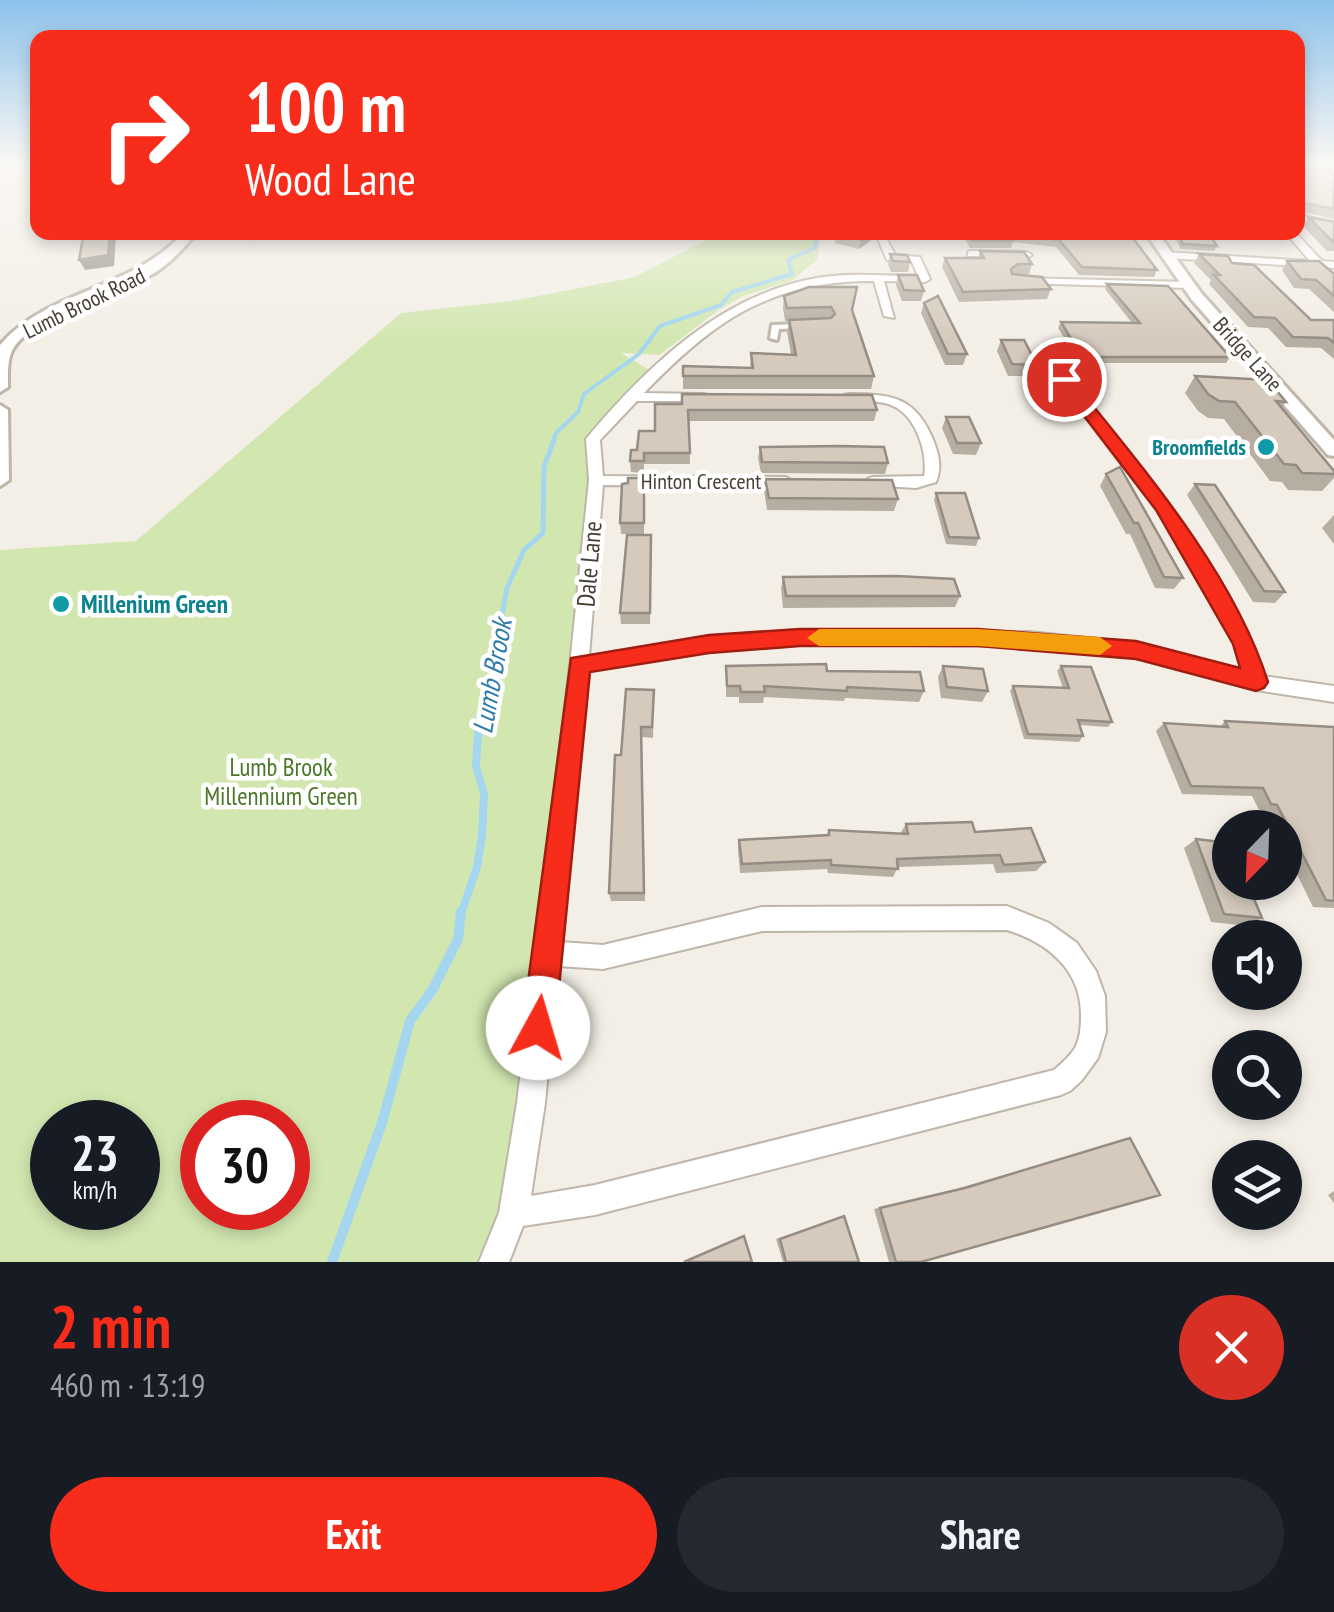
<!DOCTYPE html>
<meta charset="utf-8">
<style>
body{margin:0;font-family:"PT Sans Narrow",sans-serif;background:#242831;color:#f1f3f6;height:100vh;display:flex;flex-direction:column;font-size:38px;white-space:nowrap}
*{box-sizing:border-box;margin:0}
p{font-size:32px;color:#9ea1a6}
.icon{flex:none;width:55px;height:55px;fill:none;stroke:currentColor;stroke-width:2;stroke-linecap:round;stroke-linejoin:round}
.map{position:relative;height:1262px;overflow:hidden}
.sheet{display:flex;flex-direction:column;background:#171b24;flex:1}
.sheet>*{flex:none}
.top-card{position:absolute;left:30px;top:30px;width:1275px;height:210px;border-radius:20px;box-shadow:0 5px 15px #0003;background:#f82c1a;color:#fff;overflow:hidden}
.needle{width:65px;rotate:203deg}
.controls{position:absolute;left:1212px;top:810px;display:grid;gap:20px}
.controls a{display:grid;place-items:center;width:90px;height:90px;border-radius:50%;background:#171b24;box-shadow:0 5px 15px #0003;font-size:50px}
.speed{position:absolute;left:30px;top:1100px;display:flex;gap:20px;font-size:50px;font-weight:700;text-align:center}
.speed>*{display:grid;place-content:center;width:130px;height:130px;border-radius:50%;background:#171b24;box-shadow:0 5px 15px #0003;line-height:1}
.speed small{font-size:25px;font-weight:400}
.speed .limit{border:15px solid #d22;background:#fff;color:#111}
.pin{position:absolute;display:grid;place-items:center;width:85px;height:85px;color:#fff;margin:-42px;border:5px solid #fff;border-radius:50%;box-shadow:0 2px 10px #0007}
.me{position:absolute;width:110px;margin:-55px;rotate:6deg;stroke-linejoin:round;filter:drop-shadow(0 0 8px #0008)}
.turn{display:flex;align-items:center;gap:35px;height:210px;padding:0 50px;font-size:45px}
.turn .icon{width:130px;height:130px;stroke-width:2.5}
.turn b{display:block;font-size:70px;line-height:85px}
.round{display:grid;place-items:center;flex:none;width:105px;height:105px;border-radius:52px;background:#242831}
.headline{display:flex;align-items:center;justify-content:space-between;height:170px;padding:0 50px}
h1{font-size:60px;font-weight:700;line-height:75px;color:#f82c1a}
.action{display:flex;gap:20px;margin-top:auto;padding:20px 50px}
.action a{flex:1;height:115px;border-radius:60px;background:#f82c1a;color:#fff;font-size:40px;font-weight:700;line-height:115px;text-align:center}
.action a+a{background:#242831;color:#f1f3f6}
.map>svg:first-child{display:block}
.green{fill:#d2e7b0;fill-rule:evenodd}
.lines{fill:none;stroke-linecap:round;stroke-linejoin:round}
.stream-far3{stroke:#a4d6f0;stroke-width:4}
.stream-far2{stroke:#a4d6f0;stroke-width:5}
.stream-far1{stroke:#a4d6f0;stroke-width:8}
.stream{stroke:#a4d6f0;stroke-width:10}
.pedestrian-casing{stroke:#bfb6aa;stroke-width:6}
.minor-casing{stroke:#bfb6aa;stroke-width:4}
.tertiary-casing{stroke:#bfb6aa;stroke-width:6}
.pedestrian{fill:#fff;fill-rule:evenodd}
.minor{fill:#fff;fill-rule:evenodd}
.tertiary{fill:#fff;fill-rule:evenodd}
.wall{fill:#b7aea2}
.shaded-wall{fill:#958d84}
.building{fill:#d5cabc;stroke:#958d84;stroke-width:2.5}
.route{fill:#f82c1a;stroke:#a11d11;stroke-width:2.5}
.slow{fill:#f59e0b}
.culture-dot{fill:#0f9aa8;stroke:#fff;stroke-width:4}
.labels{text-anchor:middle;stroke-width:9;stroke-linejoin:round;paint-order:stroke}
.far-street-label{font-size:22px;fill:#463f36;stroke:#fff}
.far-culture-label{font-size:22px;font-weight:bold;fill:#0d838f;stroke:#fff;text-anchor:end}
.street-label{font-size:25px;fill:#463f36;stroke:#fff}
.culture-label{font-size:25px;font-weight:bold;fill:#0d838f;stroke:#fff;text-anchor:start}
.park-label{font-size:25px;fill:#4c782a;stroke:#fff}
.water-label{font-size:28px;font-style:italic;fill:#2e7da9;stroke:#fff}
</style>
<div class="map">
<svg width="1334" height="1262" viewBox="0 0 1334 1262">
<rect width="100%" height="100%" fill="#f3efe7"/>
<!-- green -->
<path class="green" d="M720,233H819L818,259L791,281L745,295L720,309L659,355L621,353L656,374L593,439L561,807L494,1262H0V550L136,541L401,313L518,300L635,277ZM52,1122H138V1208H52ZM202,1122H288V1208H202Z"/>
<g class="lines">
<!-- stream-far3 -->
<path class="stream-far3" d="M553,442L556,433L578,412L584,394L639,354L660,326L721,305L732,292L792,274L788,260L816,247L817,232"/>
<!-- stream-far2 -->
<path class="stream-far2" d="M496,647L507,588L524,550L543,533L544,467L554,440"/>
<!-- stream-far1 -->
<path class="stream-far1" d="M461,914L477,867L482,836L484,794L476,766L479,718L493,691L496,645"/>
<!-- stream -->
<path class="stream" d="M332,1262L382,1123L410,1021L433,989L458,939L461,912"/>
<!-- pedestrian casing -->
<g class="pedestrian-casing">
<path id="pedestrian" d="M802,324L806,326L805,328L779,329L777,340L770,338L772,325Z"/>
</g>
<!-- minor casing -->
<g class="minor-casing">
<path id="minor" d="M1298,215L1334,222V228L1298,221Z
M875,232H883L895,255L920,257L930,279L925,282L884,281L894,318L884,316L874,281C769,281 714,321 644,393L703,394L708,395V401H637L600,440L603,476L786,477L793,482L786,487L603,485L589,656L709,637L800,630L1029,632L1136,643L1244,671L1235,644L1158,509L1060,382L1058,379L1064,375L1068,376L1169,504L1250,638L1263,676L1334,686V702L1256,690L1136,657L1029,646L800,644L709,651L588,671L561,942L603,945L762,907L1007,906L1049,923L1077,943L1096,971L1105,996L1106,1032L1098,1058L1082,1080L1070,1091L1061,1095L595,1215L523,1226L509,1262H479L499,1213L517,1103L570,665L589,480L586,439C646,367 722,294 817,278C851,272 885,276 918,276L912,262L887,260ZM1007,930C1049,943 1082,971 1081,1017C1081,1027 1080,1039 1075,1048C1070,1056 1061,1064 1054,1070L595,1185L531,1196L545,1103L558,966L603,969L762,931Z
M1285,232H1295L1322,261L1334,262V268L1165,258L1160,255L1165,252L1310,261Z
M971,251L1027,252L1032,255L1027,258L968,256V252Z
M1023,278L1188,282L1193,285L1188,288L1019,283V279Z
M849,394C893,394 916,397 934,442C939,456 942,468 936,482L916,488L867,485V479L872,477L924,476C928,453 916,416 893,406C878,399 860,403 844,401V395Z"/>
</g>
<!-- tertiary casing -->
<g class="tertiary-casing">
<path id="tertiary" d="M184,232H197C183,249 170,264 151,275C113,296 36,312 13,349C7,359 8,375 8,387L0,392V345C48,289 134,290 184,232Z
M1145,232H1157L1202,294L1334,440V456L1328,455L1192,300Z
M0,405L8,410L9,480L0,486Z"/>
</g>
<!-- pedestrian -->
<use href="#pedestrian" class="pedestrian"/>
<!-- minor -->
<use href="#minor" class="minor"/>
<!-- tertiary -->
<use href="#tertiary" class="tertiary"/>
</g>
<!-- wall -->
<path class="wall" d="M1298,164L1334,174V219L1299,211L1298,213Z
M1308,217L1334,222V251H1327L1303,226Z
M949,232H1108V235L1157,270L1154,277L1079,275L1056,247L1013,242L1011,248H970L961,233Z
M1172,232H1208L1217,246L1214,251L1181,249Z
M837,233L874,238L859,249L835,243Z
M980,251L1032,264L1029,274H1014L1051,289L1047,299L959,302L942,267L945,258H978Z
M890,254L910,262L908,272H891L888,264Z
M1199,254L1232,263L1311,320H1334V359L1321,348L1286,347L1268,328L1248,327L1209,284L1211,280L1194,263Z
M1287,261L1334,274V312L1309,289L1294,288L1282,270Z
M898,275L924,291L921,301H902L896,285Z
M1107,284L1230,357L1226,363H1080L1058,328L1061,322L1132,323L1105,289Z
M784,296L852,310L874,376L871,389H683V366L750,368L751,353L791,354L787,332L789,321H785L783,308Z
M924,303L967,354L963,365H945L921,313Z
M1001,340L1037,365L1032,376H1008L997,351Z
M1195,376L1286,402L1281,408L1334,471V478L1322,491L1288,490L1282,482L1270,481L1224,419L1208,418L1198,411L1185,393Z
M655,404L877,410L874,421H689L690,464H644V473L631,472L630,461L637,450L655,431Z
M946,417L981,443L976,455L953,454L942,428Z
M760,447L888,463L885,474L761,473L758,458Z
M1106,474L1183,578L1174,589L1155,588L1130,534H1126L1100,486Z
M644,478V534H621L620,523L628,483Z
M765,479L898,499L894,511L767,510L764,490Z
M1195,484L1285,592L1275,603L1253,602L1187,495Z
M936,493L979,538L976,546L946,544L934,500Z
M1334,515V544L1322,528Z
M651,535L650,624H621L620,613Z
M783,577L960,596L955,607L783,608L781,588Z
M726,666L827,671L924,691L919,702L845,698L844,701L764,697L763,703H739V697H726Z
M943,666L988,691L982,702L941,698L938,677Z
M1061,666L1112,722L1108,727L1080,725L1083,736L1079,742L1024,739L1010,691L1013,686L1063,688L1057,671Z
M654,690L653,738L642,737L645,901H611L609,893L621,755Z
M1225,721L1334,727V908L1313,907L1285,850V828H1274L1266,812H1260L1252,796L1182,794L1156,731L1164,723L1220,727Z
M906,824L975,832L1045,862L1036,871L996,873L993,864L898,867L893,877L828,873L827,869L740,873L738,849L739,840L826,836L829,830L900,834Z
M1196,839L1262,918L1248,926L1211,922L1184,848Z
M1130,1138L921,1262H889L874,1209L956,1189Z
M1334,1191V1203L1328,1195Z
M844,1216L859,1262H783L776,1239Z"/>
<!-- shaded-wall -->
<path class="shaded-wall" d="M110,232H114L116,236L114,266L85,270L79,260Z
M870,232H875L874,238L859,249L861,240Z"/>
<!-- building -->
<path class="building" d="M1298,164H1316L1324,166L1334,174V209L1304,203L1299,209L1298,207Z
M1308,217L1334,222V242H1333Z
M84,232H110L108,255L79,260Z
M838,232H870L861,240Z
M967,232H1108V235L1132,237L1157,270L1082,267L1059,240L1008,233L1013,241H972Z
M1177,232H1208L1217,246L1183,244Z
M980,251L1024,252L1032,264H1018L1011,269L1012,274L1042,277L1051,289L963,292L945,258H984Z
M890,254L907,255L910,262L893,261Z
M1199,254L1228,256L1232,263L1254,265L1311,320H1334V343L1328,338L1293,337L1275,318L1254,317L1214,275H1220Z
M1287,261H1319L1334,274V296L1316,280L1301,279Z
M898,275H917L924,291L904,290Z
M1107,284L1168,286L1230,357H1082L1061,322L1140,323Z
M809,287H857L852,310L874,376H683V366L753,368L751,353L796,355L789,320L831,318L835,314L831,307L787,308L784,296Z
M938,296L967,354H948L924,303Z
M1001,340H1024L1037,365L1012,364Z
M1195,376L1268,380L1286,402L1276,401L1334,471V474L1302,473L1296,465L1284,464L1235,402L1219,401L1208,394Z
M682,394L872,395L877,410H688L690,453H644V461H630L631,450H637L639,431H655V404H682Z
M946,417H969L981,443H957Z
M839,446L884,447L888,463L762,462L760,447Z
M1120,467L1183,578L1164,577L1138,523H1134L1106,474Z
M628,478H644V523H620L622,484L628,483Z
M765,479L892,480L898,499L769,498Z
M1195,484L1215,485L1285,592L1264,591Z
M936,493H965L979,538L949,537Z
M627,535H651L650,613H620Z
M897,576L954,579L960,596H786L783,577Z
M826,664L827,671L920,672L924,691L847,687V691L764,686L765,692H741L740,686H727L726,666Z
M943,666L983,669L988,691L947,687Z
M1061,666L1091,667L1112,722L1078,720L1083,736L1028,734L1013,686L1069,688Z
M626,689L654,690L652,727H641L644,893H609L615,755H621Z
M1225,721L1334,727V901L1326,900L1277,805L1271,804L1263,788L1191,786L1164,723L1228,727Z
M972,822L975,832L1031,828L1045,862L1004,865L1000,855L897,859L898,869L831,865V860L742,864L739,840L829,835V830L908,834L906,824Z
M1196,839L1230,843V882H1247L1262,918L1224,914Z
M1130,1138L1160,1195L921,1262H896L880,1208L965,1188Z
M844,1216L859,1262H786L780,1239Z
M744,1236L752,1262H684Z"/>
<!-- sky -->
<linearGradient id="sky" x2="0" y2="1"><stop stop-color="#8dc2eb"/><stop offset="0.48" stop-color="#faf8f4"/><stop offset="1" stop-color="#faf8f4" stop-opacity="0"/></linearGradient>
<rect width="1334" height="341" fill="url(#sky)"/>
<!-- route -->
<path class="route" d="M1058,376H1069C1141,466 1233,571 1268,682L1264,688L1256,691L1136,659L978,646H800L709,653L590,672L555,1028L550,1040L538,1045L526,1040L522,1028L571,658L709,635L800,629H978L1136,641L1240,668L1233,644L1156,510L1058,382Z"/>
<!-- slow -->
<path class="slow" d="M819,629H978L1100,637L1112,646L1100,655L978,646H819L807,638Z"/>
<!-- markers -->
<g class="culture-dot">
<circle cx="1266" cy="447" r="10"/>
<circle cx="61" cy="604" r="10"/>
</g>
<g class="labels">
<!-- far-street labels -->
<g class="far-street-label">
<text transform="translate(84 303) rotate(-26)" y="8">Lumb Brook Road</text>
<text transform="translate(1248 354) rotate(48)" y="8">Bridge Lane</text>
<text x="701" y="489">Hinton Crescent</text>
</g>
<!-- far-culture labels -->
<g class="far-culture-label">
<text x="1246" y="455">Broomfields</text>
</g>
<!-- street labels -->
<g class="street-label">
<text transform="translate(589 564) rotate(-85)" y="9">Dale Lane</text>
</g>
<!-- culture labels -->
<g class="culture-label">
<text x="81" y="613">Millenium Green</text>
</g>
<!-- park labels -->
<g class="park-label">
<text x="281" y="776">Lumb Brook<tspan x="281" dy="29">Millennium Green</tspan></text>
</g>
<!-- water labels -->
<g class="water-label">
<text transform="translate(492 676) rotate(-80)" y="10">Lumb Brook</text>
</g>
</g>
</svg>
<div class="controls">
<a><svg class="needle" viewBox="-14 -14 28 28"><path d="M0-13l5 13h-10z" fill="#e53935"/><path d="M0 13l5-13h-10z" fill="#9ea1a6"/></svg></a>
<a><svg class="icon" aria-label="sound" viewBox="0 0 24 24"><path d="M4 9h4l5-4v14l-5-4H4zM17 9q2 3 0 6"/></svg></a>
<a><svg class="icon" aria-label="search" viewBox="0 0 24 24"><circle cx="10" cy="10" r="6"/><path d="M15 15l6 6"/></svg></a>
<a><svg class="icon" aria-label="layers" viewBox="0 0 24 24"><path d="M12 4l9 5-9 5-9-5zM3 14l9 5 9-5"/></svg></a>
</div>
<div class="speed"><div>23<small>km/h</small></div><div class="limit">30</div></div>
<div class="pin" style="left:1064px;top:379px;background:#d93025"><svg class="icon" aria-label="arrive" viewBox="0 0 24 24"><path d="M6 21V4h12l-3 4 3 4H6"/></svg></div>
<svg class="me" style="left:538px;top:1028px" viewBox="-20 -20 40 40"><circle r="19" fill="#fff"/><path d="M0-13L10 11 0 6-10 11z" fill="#f82c1a"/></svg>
<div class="top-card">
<div class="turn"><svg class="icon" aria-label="right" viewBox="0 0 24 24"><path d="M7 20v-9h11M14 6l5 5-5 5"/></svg><div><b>100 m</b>Wood Lane</div></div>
</div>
</div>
<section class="sheet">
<div class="headline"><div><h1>2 min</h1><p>460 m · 13:19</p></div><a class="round" style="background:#d93025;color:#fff"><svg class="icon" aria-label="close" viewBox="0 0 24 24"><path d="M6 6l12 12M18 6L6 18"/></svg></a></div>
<div class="action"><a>Exit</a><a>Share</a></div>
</section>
